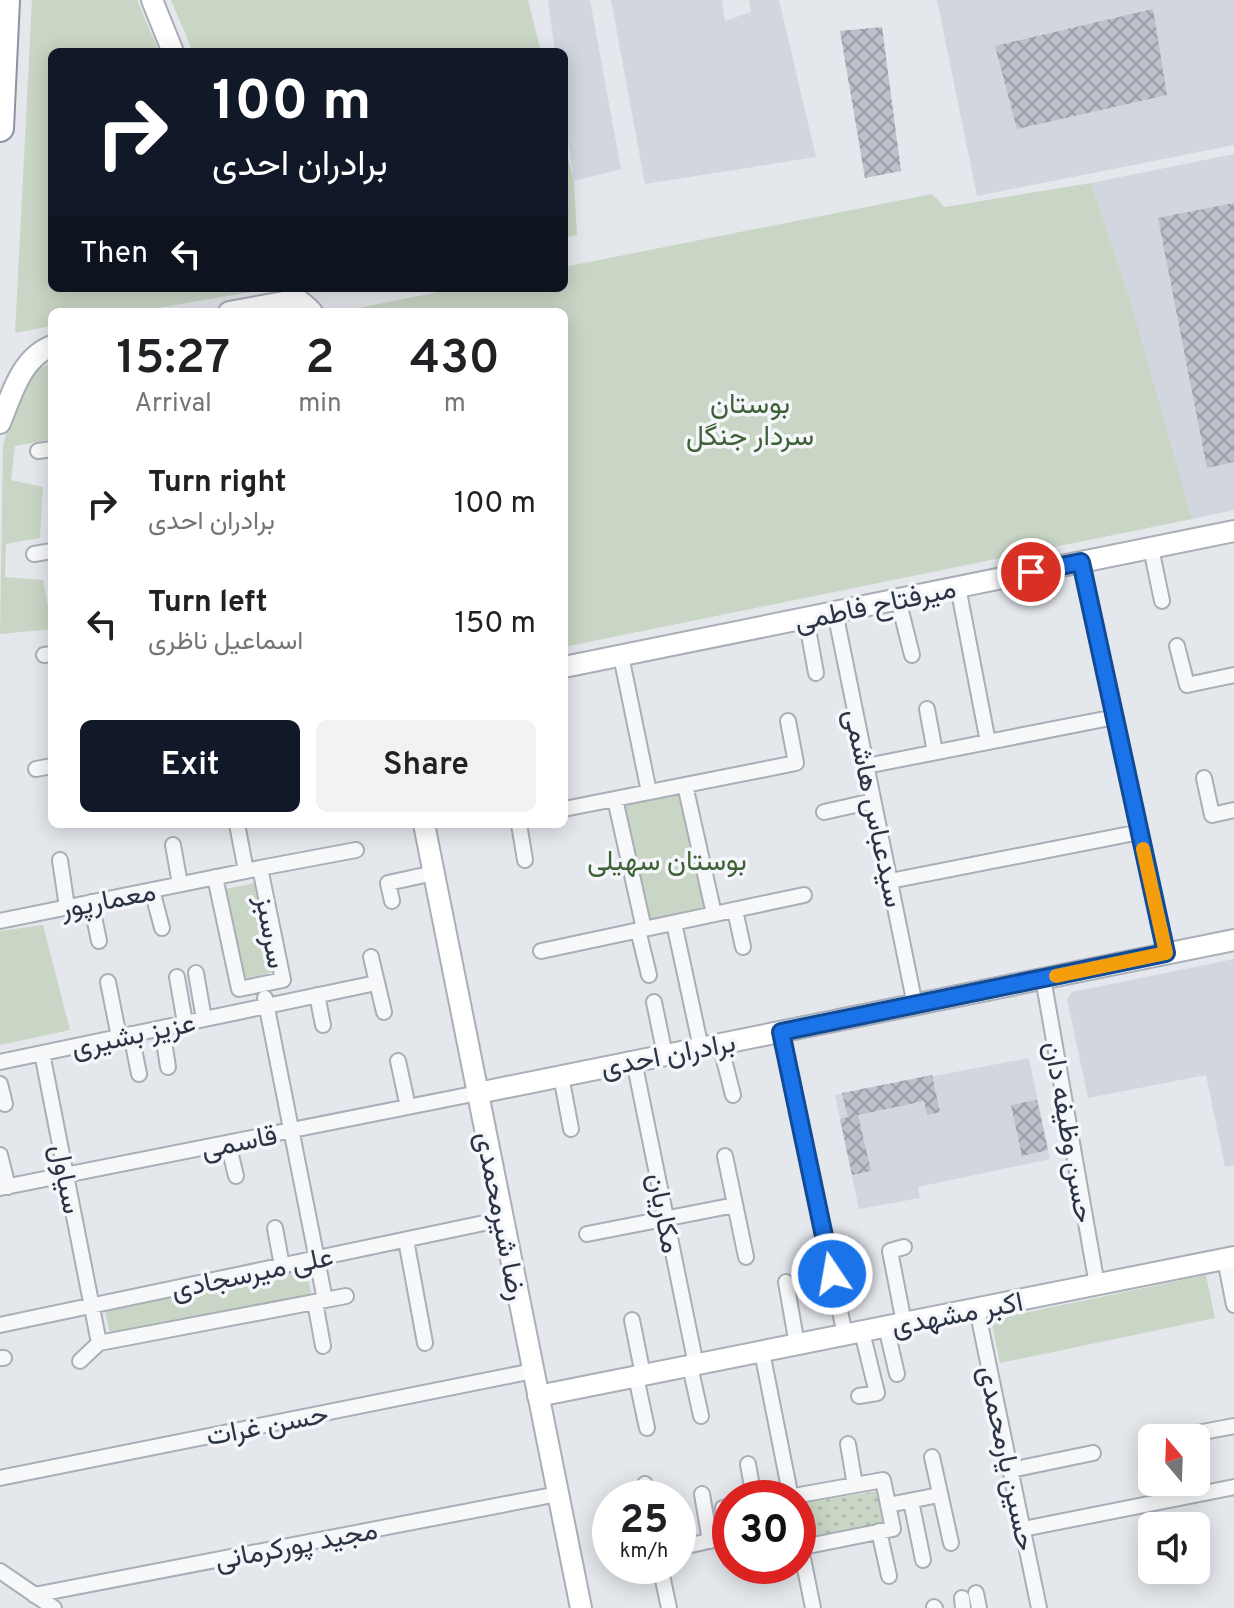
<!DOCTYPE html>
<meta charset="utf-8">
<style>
body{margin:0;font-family:Overpass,Vazirmatn,sans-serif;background:#f2f2f2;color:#202124;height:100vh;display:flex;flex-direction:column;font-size:30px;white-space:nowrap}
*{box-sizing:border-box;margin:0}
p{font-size:26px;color:#757577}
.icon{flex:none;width:44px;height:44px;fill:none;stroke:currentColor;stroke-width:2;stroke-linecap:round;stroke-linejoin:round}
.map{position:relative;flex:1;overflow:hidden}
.side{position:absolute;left:48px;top:308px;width:520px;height:520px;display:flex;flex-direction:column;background:#fff;border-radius:12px;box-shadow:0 4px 20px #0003}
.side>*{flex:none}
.guide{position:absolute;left:48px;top:48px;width:520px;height:244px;border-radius:12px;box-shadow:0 4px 20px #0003;background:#111827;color:#fff;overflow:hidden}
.needle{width:52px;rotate:341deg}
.buttons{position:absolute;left:1138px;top:1424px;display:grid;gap:16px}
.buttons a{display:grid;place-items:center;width:72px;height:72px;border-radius:12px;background:#fff;box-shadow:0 4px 20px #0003;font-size:40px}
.speed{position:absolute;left:592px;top:1480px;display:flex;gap:16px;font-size:40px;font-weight:700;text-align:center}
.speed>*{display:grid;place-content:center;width:104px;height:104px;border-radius:50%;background:#fff;box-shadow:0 4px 20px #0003;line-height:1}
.speed small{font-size:20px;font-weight:400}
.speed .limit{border:12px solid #d22;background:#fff;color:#111}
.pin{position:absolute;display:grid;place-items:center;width:68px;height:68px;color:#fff;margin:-34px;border:4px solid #fff;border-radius:50%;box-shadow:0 2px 8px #0007}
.me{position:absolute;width:88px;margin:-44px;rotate:348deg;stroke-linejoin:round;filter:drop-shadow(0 0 6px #0008)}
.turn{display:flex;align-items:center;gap:28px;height:168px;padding:0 32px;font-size:36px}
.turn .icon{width:104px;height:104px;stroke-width:2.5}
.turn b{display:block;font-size:56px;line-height:68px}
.then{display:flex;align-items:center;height:76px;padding:0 32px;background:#0003;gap:16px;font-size:30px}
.eta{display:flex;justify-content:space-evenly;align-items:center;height:136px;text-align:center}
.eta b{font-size:48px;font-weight:600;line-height:56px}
.action{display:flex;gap:16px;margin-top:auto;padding:16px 32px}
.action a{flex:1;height:92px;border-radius:12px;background:#111827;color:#fff;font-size:32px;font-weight:600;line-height:92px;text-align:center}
.action a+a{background:#f2f2f2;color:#202124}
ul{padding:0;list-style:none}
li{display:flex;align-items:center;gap:24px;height:120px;padding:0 32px}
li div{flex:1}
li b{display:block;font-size:30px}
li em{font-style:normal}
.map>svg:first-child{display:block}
.built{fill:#d2d6de}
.grass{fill:url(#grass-dots)}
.park{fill:#c9d6c5}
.building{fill:url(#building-cross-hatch)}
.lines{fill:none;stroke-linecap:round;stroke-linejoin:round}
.street-casing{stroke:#a9aeb7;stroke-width:18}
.secondary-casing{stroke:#a9aeb7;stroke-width:24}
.highway-casing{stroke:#8b94a3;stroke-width:30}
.street{stroke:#f7f8fa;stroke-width:14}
.secondary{stroke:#fff;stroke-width:20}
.highway{stroke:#fff;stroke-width:26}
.route-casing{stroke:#114b97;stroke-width:20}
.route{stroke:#1a73e8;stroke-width:14}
.slow{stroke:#f59e0b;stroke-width:14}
.labels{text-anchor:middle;stroke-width:7;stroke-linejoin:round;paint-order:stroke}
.park-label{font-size:28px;fill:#3f6138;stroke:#f4f6f9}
.street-label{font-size:28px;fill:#2b3445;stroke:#f4f6f9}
</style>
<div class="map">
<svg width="1234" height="1608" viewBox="0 0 1234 1608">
<defs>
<pattern id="grass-dots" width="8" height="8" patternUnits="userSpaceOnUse" patternTransform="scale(2)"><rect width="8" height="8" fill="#c9d6c5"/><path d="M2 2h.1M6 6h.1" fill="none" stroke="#adb8ab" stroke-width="1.8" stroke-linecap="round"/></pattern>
<pattern id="building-cross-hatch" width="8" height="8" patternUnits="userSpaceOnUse" patternTransform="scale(2)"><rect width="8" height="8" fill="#bbc0ca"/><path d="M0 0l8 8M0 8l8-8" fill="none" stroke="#989da6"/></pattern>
</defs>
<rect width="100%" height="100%" fill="#e4e7ec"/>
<!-- built -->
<path class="built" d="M548,0H590L621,169L574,181L564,114V52H555Z
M611,0H722L725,21L751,12L749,0H779L816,157L645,184Z
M937,0H1234V145L977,196Z
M1234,154V510L1192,519L1091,183Z
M1234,959V1165L1225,1167L1206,1075L1088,1098L1067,999L1072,992Z
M1029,1058L1050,1159L918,1187L920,1198L859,1209L835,1095Z"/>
<!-- grass -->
<path class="grass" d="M877,1491L884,1524L798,1540V1504Z"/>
<!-- park -->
<path class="park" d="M32,0H137L159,52H52V288H274L135,312H52V326L15,333Z
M171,0H528L541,52H193Z
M564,142L574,181L577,235L564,237Z
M1091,183L1129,297L1192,519L564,647V312L344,311L458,288H564V267L932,194L945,207Z
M48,364L52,439L15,446L11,480L43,487L40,538L6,544L5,577L43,580L52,629L0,634L3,446L14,398L30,375Z
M687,792L712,916L646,929L621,805Z
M255,883L275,972L245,978L226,889Z
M43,925L70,1030L0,1045V931Z
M306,1267L312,1298L111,1338L104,1307Z
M1206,1275L1215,1318L1000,1363L991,1320Z"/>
<!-- building -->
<path class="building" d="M1153,9L1167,95L1017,129L995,46Z
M882,27L901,171L865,178L840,31Z
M1234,203V462L1207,468L1158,218Z
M932,1075L940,1112L927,1115L924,1101L858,1115L871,1171L852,1175L840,1119L848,1117L842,1093Z
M1037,1100L1048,1150L1022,1156L1011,1105Z"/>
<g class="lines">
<!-- street casing -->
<g class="street-casing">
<path id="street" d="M38,451L52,449
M1151,548L1162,601
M34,554L52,551
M1081,562L1166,953
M958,587L988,742
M898,599L912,655
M835,612L915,1005
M806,618L816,673
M1177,646L1187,685L1234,675
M44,655L52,654
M621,656L649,792
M927,709L935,752
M866,766L1115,717
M36,769L52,766
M1204,778L1212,815L1234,810
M685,785L714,914
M615,799L644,929
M564,809L796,763L788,721
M824,812L873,801
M237,824L246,871
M519,824L525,860
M173,845L180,884
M60,860L67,907
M260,868L356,850
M890,881L1140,832
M152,890L162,928
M392,901L388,883L434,873
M91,902L99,941
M735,910L743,947
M0,921L246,871L260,868L283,980L239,989L215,877
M674,923L701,1048
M638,930L649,975
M541,951L804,895
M371,957L384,1012
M196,973L204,1019
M177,977L185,1023
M1043,978L1097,1285
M108,982L119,1037
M317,995L323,1025
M265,998L325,1300
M654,1002L665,1055
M162,1028L168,1067
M781,1032L845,1335
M131,1034L139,1074
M720,1044L733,1095
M42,1053L99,1343L346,1296
M398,1061L408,1107
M634,1061L696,1365
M0,1062L376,983
M561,1076L571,1129
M0,1084L5,1104
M228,1143L236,1176
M0,1155L8,1187
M725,1156L746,1257
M0,1188L478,1093
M275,1228L282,1266
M587,1234L735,1205
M406,1240L425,1343
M1225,1259L1234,1305
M786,1282L797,1345
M315,1302L323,1346
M977,1309L1039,1608
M632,1320L643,1375
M904,1323L890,1251L904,1247
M0,1325L503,1219
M886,1327L897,1374
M762,1352L791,1498
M0,1358H4
M80,1361L99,1343
M690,1366L701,1416
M636,1377L647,1428
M859,1396L877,1393L862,1332
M1187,1435L1234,1426
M848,1444L855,1485
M932,1457L951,1543
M748,1464L754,1498
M1011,1470L1093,1453
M0,1478L533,1371
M645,1484L647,1498
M702,1494L710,1541
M783,1498L883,1480L893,1529L798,1548
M911,1501L923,1560
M888,1505L939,1495
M730,1507L723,1508L730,1559
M1023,1529L1234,1487
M879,1531L889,1576
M798,1534L813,1608
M678,1548L726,1537
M660,1566L669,1608
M0,1571L54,1608
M976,1593L979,1608
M34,1595L558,1494
M962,1598L963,1608
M934,1607L935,1608"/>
</g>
<!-- secondary casing -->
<g class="secondary-casing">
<path id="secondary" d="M152,0L173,52
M290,288C295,300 303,302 312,312
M229,312L295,300
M0,423C12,394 21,358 52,346
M564,667L1234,531
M424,824L581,1608
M478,1093L1234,940
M538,1396L1234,1257"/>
</g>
<!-- highway casing -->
<g class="highway-casing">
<path id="highway" d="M0,128L6,0"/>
</g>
<!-- street -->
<use href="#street" class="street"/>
<!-- secondary -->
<use href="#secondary" class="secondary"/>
<!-- highway -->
<use href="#highway" class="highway"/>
</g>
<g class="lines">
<!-- route casing -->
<g class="route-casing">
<path id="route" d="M832,1274L781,1032L1166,953L1081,562L1031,572"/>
</g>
<!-- route -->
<use href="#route" class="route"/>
<!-- slow -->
<path class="slow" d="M1056,976L1166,953L1143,849"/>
</g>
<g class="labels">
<!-- park labels -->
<g class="park-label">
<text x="750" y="413">بوستان<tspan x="750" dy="32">سردار جنگل</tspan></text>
<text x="667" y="870">بوستان سهیلی</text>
</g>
<!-- street labels -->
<g class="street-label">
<text transform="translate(875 604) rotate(-12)" y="10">میرفتاح فاطمی</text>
<text transform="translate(875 808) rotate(78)" y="10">سیدعباس هاشمی</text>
<text transform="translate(108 899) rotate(-11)" y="10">معمارپور</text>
<text transform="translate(272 932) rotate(80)" y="10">سرسبز</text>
<text transform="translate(133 1034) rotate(-12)" y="10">عزیز بشیری</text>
<text transform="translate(668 1054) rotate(-11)" y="10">برادران احدی</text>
<text transform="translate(1070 1132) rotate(80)" y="10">حسن وظیفه دان</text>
<text transform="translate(239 1141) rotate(-11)" y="10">قاسمی</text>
<text transform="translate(67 1179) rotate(79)" y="10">سیاول</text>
<text transform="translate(665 1213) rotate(79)" y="10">مکاریان</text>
<text transform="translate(502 1216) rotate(79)" y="10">رضا شیرمحمدی</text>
<text transform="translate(252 1272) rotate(-12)" y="10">علی میرسجادی</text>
<text transform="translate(957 1313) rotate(-11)" y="10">اکبر مشهدی</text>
<text transform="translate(267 1424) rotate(-11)" y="10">حسن غرات</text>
<text transform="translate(1008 1458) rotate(78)" y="10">حسین یارمحمدی</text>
<text transform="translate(296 1544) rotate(-11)" y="10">مجید پورکرمانی</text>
</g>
</g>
</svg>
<div class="buttons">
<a><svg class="needle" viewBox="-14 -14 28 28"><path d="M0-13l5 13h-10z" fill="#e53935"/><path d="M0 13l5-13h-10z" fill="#757577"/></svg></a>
<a><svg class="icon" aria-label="sound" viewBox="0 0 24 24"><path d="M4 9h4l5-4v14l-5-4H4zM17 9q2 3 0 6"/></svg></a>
</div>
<div class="speed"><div>25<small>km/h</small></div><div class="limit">30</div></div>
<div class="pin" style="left:1031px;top:572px;background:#d93025"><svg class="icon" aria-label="arrive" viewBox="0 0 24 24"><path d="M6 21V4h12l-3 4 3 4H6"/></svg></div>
<svg class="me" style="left:832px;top:1274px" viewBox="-20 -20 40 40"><circle r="17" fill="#1a73e8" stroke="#fff" stroke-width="3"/><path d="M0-11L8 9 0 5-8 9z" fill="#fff"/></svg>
<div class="guide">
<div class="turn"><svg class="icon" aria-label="right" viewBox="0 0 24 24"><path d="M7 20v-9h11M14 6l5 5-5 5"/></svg><div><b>100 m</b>برادران احدی</div></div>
<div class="then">Then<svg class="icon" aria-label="left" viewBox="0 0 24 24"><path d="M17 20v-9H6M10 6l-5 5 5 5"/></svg></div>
</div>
<section class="side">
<div class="eta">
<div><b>15:27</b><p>Arrival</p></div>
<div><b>2</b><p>min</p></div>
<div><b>430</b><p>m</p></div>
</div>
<ul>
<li><svg class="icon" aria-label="right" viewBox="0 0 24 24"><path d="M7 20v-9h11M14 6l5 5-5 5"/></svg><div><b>Turn right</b><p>برادران احدی</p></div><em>100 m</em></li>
<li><svg class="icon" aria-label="left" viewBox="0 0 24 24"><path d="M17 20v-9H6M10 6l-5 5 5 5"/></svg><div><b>Turn left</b><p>اسماعیل ناظری</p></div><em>150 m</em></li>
</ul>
<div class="action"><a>Exit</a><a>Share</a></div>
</section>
</div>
